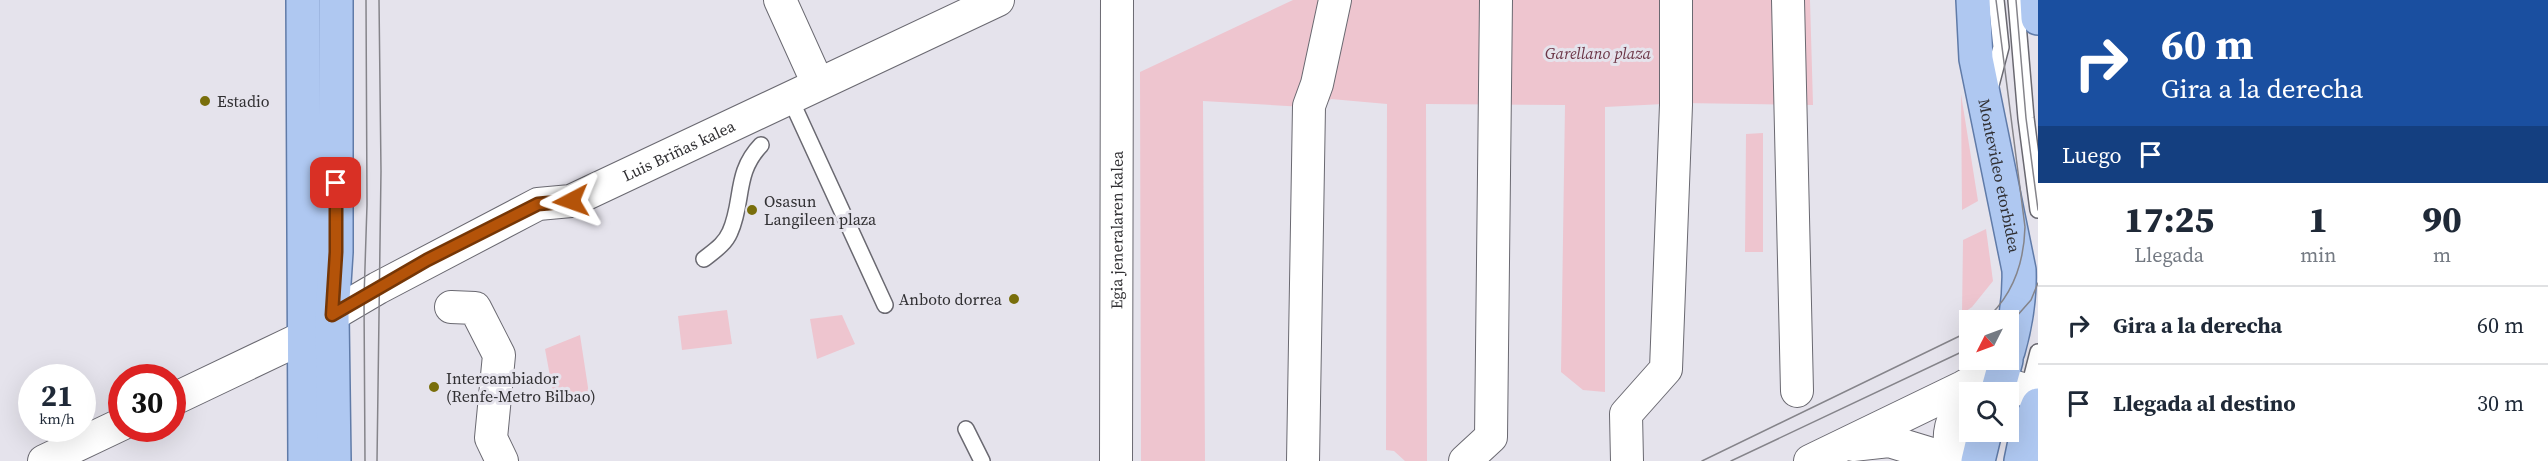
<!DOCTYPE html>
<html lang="es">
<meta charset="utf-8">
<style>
body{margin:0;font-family:"Source Serif 4",serif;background:#f2f2f3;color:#1f2937;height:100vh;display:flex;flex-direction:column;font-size:22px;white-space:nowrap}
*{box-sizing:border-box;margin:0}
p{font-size:20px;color:#747a83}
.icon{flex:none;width:33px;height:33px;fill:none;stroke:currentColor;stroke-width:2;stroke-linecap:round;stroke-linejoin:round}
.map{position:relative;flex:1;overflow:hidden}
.details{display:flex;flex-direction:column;background:#fff;width:510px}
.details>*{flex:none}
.top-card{background:#1a4fa0;color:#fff;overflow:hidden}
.needle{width:39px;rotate:228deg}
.fabs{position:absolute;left:1959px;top:310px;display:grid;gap:12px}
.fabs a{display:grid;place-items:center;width:60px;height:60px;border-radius:0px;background:#fff;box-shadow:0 6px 24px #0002;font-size:30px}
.speed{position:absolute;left:18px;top:364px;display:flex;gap:12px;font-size:30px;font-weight:700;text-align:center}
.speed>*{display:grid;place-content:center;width:78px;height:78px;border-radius:50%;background:#fff;box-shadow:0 6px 24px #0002;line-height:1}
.speed small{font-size:15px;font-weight:400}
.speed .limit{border:9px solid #d22;background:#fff;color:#111}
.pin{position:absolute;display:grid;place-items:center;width:51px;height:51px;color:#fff;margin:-26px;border-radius:12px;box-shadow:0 3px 9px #0006}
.me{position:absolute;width:66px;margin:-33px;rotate:266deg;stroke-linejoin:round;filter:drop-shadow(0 0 4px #0008)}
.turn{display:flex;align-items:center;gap:21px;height:126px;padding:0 24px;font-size:27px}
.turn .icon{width:78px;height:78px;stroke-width:2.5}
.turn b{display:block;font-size:42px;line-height:51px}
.then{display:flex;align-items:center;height:57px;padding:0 24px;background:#0003;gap:12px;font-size:22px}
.eta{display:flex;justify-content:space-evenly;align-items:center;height:102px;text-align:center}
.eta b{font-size:36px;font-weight:800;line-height:42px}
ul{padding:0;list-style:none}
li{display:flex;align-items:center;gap:18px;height:78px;padding:0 24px;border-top:2px solid #e0e1e3}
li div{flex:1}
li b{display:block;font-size:22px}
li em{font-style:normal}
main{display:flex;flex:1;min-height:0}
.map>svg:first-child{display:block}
.green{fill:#eec5cf}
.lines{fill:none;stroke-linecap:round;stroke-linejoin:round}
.lane-casing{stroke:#6a6971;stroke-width:18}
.street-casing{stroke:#6a6971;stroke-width:34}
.primary-casing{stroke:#607ba8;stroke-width:36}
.lane{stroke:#fff;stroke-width:15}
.street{stroke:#fff;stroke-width:32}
.primary{stroke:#afc8f1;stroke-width:33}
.tram{stroke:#85848a;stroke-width:1.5}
.route-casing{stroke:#753606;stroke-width:15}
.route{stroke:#b45309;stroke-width:10}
.poi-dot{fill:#796e0b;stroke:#e5e3ec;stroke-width:2}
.labels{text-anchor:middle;stroke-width:6;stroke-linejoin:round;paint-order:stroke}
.park-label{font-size:16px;font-style:italic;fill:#6b3546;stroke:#e5e3ec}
.poi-label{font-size:16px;fill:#313033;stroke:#e5e3ec;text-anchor:start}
.street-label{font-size:16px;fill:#313033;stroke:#e5e3ec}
</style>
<main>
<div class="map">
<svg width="2038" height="461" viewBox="0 0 2038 461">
<rect width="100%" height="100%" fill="#e5e3ec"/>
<!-- green -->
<path class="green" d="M1293,0H1810L1813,105L1683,103L1605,107V392L1583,390L1561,372L1565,105L1426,104L1427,461H1405L1394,451L1386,450L1387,104L1331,99L1321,108L1203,101L1205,461H1141L1140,72Z
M1961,94L1978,201L1962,210Z
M1763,133V252H1745L1746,134Z
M1986,229L1993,281L1972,307L1962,314L1963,240Z
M727,310L732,344L682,350L678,316Z
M842,315L855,344L817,359L810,319Z
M580,335L589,394L554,398L545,349Z"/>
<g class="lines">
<!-- lane casing -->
<g class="lane-casing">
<path id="lane" d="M2016,0L2026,118L2038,210
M1990,89L2001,47L1996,0
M790,98L885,305
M704,259C714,251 725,244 730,232C744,201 734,173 761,145
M2027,395L2038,352
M966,429L982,461"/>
</g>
<!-- street casing -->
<g class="street-casing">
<g id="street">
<path d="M780,0L818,84"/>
<path d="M1788,0L1797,391"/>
<path d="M451,307L475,308L499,355L491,438L502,461"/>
<path d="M1976,393C1997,382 2018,384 2038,397"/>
<path id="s1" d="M172,400L302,338L332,315L378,288L538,204L571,201L998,0"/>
<path d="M1853,445L1889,441L1935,455L1943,461"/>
<path d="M44,461L122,424"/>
<path id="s2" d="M1116,461L1117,0"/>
<path d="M1303,461L1309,106L1317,84L1335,0"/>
<path d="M1465,461L1491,437L1496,0"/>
<path d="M1627,461L1626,414L1666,369L1676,105V0"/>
<path d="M1810,461L1963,387L2005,363"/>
<path d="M1954,461C1945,438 1950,414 1970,398"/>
</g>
</g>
<!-- primary casing -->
<g class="primary-casing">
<g id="primary">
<path d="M303,0L305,461"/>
<path id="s3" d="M1973,0L1976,59L2019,270C2020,299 2016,323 2008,351"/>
<path d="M2037,0L2038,18"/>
<path d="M1997,393L2006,360"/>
<path d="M334,461L332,315L336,252V0"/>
<path d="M1978,461L1985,432"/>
<path d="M2021,461L2027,432L2038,405"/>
</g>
</g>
<!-- lane -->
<use href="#lane" class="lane"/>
<!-- street -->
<use href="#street" class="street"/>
<!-- primary -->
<use href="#primary" class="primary"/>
<!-- tram -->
<path class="tram" d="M2016,0L2026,118L2038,210
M1984,321C2013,296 2024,264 2025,227L1996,0
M2008,326L2031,300L2038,283
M365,461L364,298L367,205L366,0
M377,461L381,171L379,0
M1702,461L1970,331
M1731,461L1970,348"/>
</g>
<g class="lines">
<!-- route casing -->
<g class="route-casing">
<path id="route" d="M336,183V252L332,315L427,260L538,204L571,201"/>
</g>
<!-- route -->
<use href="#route" class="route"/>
</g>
<!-- markers -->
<g class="poi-dot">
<circle cx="205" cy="101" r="6"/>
<circle cx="752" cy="210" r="6"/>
<circle cx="1014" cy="299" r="6"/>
<circle cx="434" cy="387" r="6"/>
</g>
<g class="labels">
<!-- park labels -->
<g class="park-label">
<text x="1598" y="59">Garellano plaza</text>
</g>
<!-- poi labels -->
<g class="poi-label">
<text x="217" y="107">Estadio</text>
<text x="764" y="207">Osasun<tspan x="764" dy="18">Langileen plaza</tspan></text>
<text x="1002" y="305" text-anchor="end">Anboto dorrea</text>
<text x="446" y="384">Intercambiador<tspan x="446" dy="18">(Renfe-Metro Bilbao)</tspan></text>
</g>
<!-- street labels -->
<g class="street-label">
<text dy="6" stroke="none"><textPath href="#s1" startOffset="568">Luis Briñas kalea</textPath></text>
<text dy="6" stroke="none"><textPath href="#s3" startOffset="178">Montevideo etorbidea</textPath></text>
<text dy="6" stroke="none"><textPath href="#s2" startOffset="231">Egia jeneralaren kalea</textPath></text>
</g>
</g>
</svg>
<div class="fabs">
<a><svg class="needle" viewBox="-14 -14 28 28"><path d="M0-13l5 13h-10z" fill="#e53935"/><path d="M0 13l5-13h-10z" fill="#747a83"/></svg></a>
<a><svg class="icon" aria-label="search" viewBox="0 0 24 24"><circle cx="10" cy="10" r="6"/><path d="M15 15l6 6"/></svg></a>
</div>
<div class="speed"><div>21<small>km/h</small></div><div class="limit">30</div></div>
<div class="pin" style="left:336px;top:183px;background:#d93025"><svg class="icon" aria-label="arrive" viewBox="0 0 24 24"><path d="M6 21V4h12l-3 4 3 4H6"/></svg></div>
<svg class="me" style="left:571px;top:201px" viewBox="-20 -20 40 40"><path d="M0-17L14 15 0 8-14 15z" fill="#b45309" stroke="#fff" stroke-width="4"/></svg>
</div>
<section class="details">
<div class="top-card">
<div class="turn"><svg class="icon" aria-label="right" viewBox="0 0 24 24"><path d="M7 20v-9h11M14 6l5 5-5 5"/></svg><div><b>60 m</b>Gira a la derecha</div></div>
<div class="then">Luego<svg class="icon" aria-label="arrive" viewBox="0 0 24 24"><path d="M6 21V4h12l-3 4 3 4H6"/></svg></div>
</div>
<div class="eta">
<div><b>17:25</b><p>Llegada</p></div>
<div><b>1</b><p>min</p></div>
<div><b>90</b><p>m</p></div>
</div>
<ul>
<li><svg class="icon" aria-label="right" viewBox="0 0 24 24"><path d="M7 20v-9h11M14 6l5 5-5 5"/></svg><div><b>Gira a la derecha</b></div><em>60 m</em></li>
<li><svg class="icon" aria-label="arrive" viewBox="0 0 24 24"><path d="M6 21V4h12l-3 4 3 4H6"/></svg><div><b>Llegada al destino</b></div><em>30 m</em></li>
</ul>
</section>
</main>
